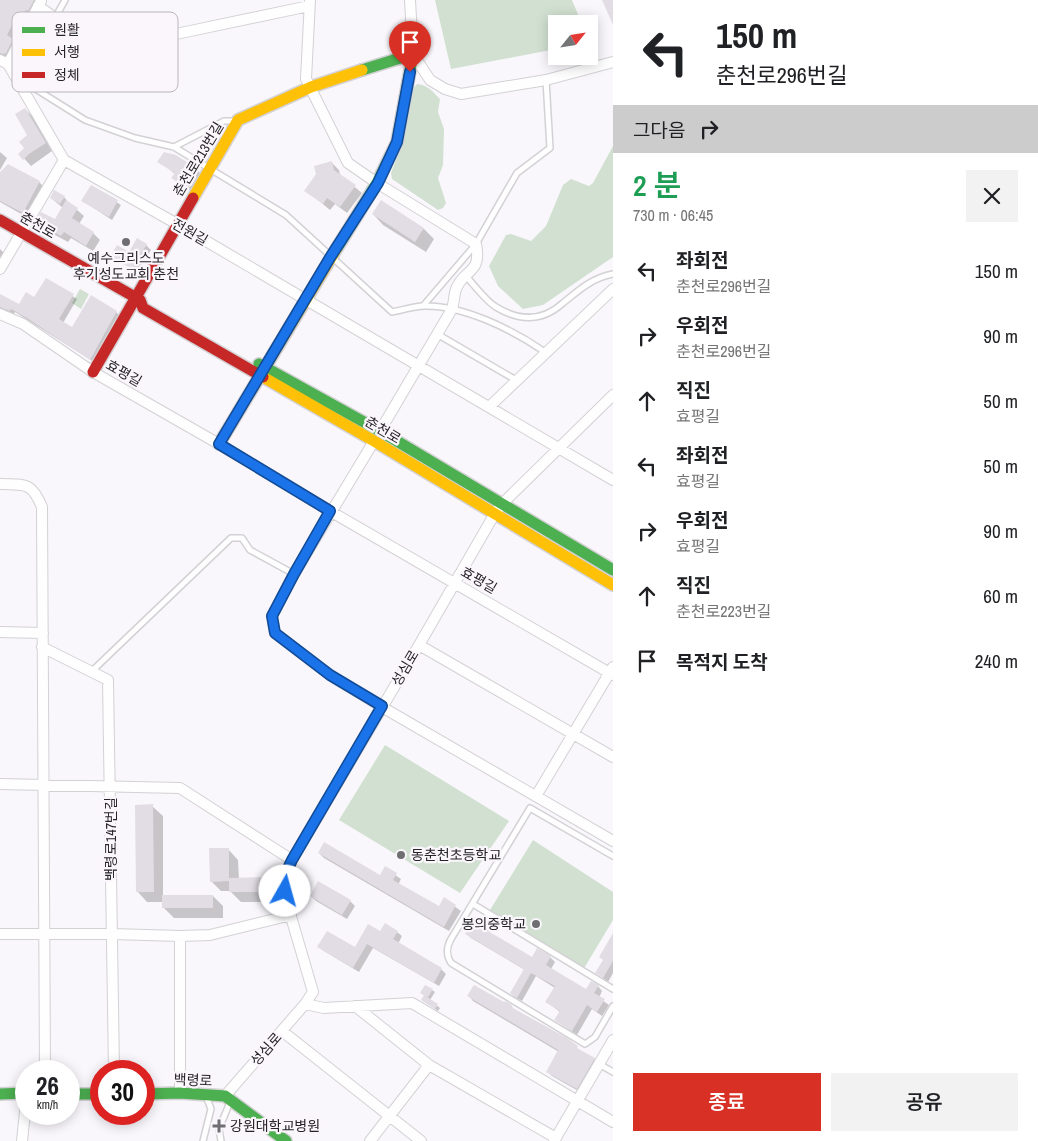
<!DOCTYPE html>
<html lang="ko">
<meta charset="utf-8">
<style>
body{margin:0;font-family:"Archivo Narrow","Noto Sans KR",sans-serif;background:#f2f2f2;color:#202124;height:100vh;display:flex;flex-direction:column;font-size:19px;white-space:nowrap}
*{box-sizing:border-box;margin:0}
p{font-size:16px;color:#757577}
.icon{flex:none;width:28px;height:28px;fill:none;stroke:currentColor;stroke-width:2;stroke-linecap:round;stroke-linejoin:round}
.map{position:relative;flex:1;overflow:hidden}
.side{display:flex;flex-direction:column;background:#fff;width:425px}
.side>*{flex:none}
.banner{background:#fff;color:#202124;overflow:hidden}
.needle{width:32px;rotate:60deg}
.tools{position:absolute;left:548px;top:15px;display:grid;gap:10px}
.tools a{display:grid;place-items:center;width:50px;height:50px;border-radius:0px;background:#fff;box-shadow:0 2px 12px #0003;font-size:25px}
.speed{position:absolute;left:15px;top:1060px;display:flex;gap:10px;font-size:25px;font-weight:700;text-align:center}
.speed>*{display:grid;place-content:center;width:65px;height:65px;border-radius:50%;background:#fff;box-shadow:0 2px 12px #0003;line-height:1}
.speed small{font-size:12px;font-weight:400}
.speed .limit{border:8px solid #d22;background:#fff;color:#111}
.pin{position:absolute;display:grid;place-items:center;width:42px;height:42px;color:#fff;margin:-51px -21px;border-radius:50% 50% 50% 0;rotate:-45deg;box-shadow:0 0 5px #0007}
.pin .icon{rotate:45deg}
.me{position:absolute;width:55px;margin:-28px;rotate:7deg;stroke-linejoin:round;filter:drop-shadow(0 0 4px #0008)}
.turn{display:flex;align-items:center;gap:18px;height:105px;padding:0 20px;font-size:22px}
.turn .icon{width:65px;height:65px;stroke-width:2.5}
.turn b{display:block;font-size:35px;line-height:42px}
.then{display:flex;align-items:center;height:48px;padding:0 20px;background:#0003;gap:10px;font-size:19px}
.round{display:grid;place-items:center;flex:none;width:52px;height:52px;border-radius:0px;background:#f2f2f2}
.summary{display:flex;align-items:center;justify-content:space-between;height:85px;padding:0 20px}
h1{font-size:30px;font-weight:600;line-height:38px;color:#1e9e55}
.action{display:flex;gap:10px;margin-top:auto;padding:10px 20px}
.action a{flex:1;height:58px;border-radius:0px;background:#d93025;color:#fff;font-size:20px;font-weight:600;line-height:58px;text-align:center}
.action a+a{background:#f2f2f2;color:#202124}
ul{padding:0;list-style:none}
li{display:flex;align-items:center;gap:15px;height:65px;padding:0 20px}
li div{flex:1}
li b{display:block;font-size:19px}
li em{font-style:normal}
main{display:flex;flex:1;min-height:0}
.map>svg:first-child{display:block}
.green{fill:#d1e0d0}
.shadow{fill:#0003}
.building{fill:#e2dde5}
.lines{fill:none;stroke-linecap:round;stroke-linejoin:round}
.lane-casing{stroke:#d3d1d4;stroke-width:8}
.street-casing{stroke:#d3d1d4;stroke-width:12}
.fast-casing{stroke:#d3d1d4;stroke-width:14}
.slow-casing{stroke:#d3d1d4;stroke-width:14}
.jam-casing{stroke:#d3d1d4;stroke-width:14}
.lane{stroke:#fefefe;stroke-width:5}
.street{stroke:#fefefe;stroke-width:10}
.fast{stroke:#4caf50;stroke-width:11}
.slow{stroke:#ffc107;stroke-width:11}
.jam{stroke:#c62828;stroke-width:11}
.route-casing{stroke:#114b97;stroke-width:12}
.route{stroke:#1a73e8;stroke-width:9}
.poi-dot{fill:#6f6e71;stroke:#faf6fc;stroke-width:2}
.labels{text-anchor:middle;stroke-width:4.5;stroke-linejoin:round;paint-order:stroke}
.street-label{font-size:14px;fill:#252426;stroke:#faf6fc}
.poi-label{font-size:14px;fill:#252426;stroke:#faf6fc;text-anchor:start}
.key{fill:#faf6fc;stroke:#bab7bc;stroke-width:1}
.key-label{font-size:14px;fill:#252426}
</style>
<main>
<div class="map">
<svg width="613" height="1141" viewBox="0 0 613 1141">
<rect width="100%" height="100%" fill="#f9f7fb"/>
<!-- green -->
<path class="green" d="M435,0H572L582,24H556V49L451,69Z
M417,84C427,84 434,93 440,99L438,112L444,129L443,165L438,178L446,203L443,208L438,210L392,179L391,173L402,145L413,89Z
M613,146V257L543,305L523,309L498,286L489,266L506,235L511,234L531,241L546,226L563,185L571,179L589,186L593,183Z
M80,289L89,294L81,309L72,303Z
M385,745L509,821L460,893L339,820Z
M533,840L613,892V920L583,970L490,910Z"/>
<!-- shadow -->
<path class="shadow" d="M0,0H42L25,29L20,27L13,40L19,46L8,59L0,55Z
M25,109L32,116L52,151L31,166L20,154L26,148L29,135Z
M0,152L7,158L0,170Z
M159,161L198,171L203,176L193,192L178,183L173,178L175,174Z
M332,163L339,170L340,175L362,193L347,213L335,204L330,210L306,190Z
M0,174L39,182L46,189L30,219L0,202Z
M92,186L121,205L112,220L83,201Z
M64,197L70,204L84,216L79,224L93,233L100,240L93,251L71,238L68,242L44,229L37,222L55,221L63,208L51,198Z
M381,201L424,229L434,239L426,252L383,225L373,214Z
M146,245L151,250L137,273L138,271L116,258V260L112,256L129,254Z
M0,249L8,257L0,271Z
M46,279L77,299L63,323L72,329L116,312L120,316L94,362L15,312L14,314L0,308V295L19,306L35,299Z
M152,806L163,816V896H213L223,906V918H174L164,908V902H147L137,891Z
M228,849L238,860L239,879H266L277,889V902H241L230,891H221L211,881Z
M319,853L380,876L385,868L401,879L398,885L439,908L444,899L461,911L449,931L324,858Z
M311,896L350,901L355,906L347,919L316,901Z
M484,925L489,930L488,932L533,959L550,957L555,962L551,969L587,990L598,986L602,991L599,998L609,1005L602,1016L592,1009L577,1035L556,1020L560,1012L547,1002L555,988L536,976L522,1001L516,998L511,993L525,970L471,938L466,933Z
M397,932L402,936L398,944L441,969L446,974L439,986L373,948L359,972L324,951L319,946L355,949L381,933Z
M613,936V973L608,982L597,973L604,961Z
M432,990L435,992L430,1000L440,1008L438,1011L422,1000L425,996L421,993Z
M469,996L511,1006L516,1011L594,1059L599,1064L582,1093L552,1076L547,1071L559,1052L473,1001Z"/>
<!-- building -->
<path class="building" d="M0,0H34L28,11L26,10L19,24L14,21L7,35L13,39L6,53L3,54L0,53Z
M602,0H613V25Z
M25,108L46,143L29,154L23,160L18,154L24,148L19,142L27,135L15,114Z
M164,152L176,155L199,170L188,188L171,178L175,173L157,162Z
M332,161L334,170L356,185L340,207L327,198L323,204L304,191L316,174L314,166Z
M8,164L40,181L23,213L0,201V172Z
M91,185L118,200L109,217L81,201Z
M54,190L65,196L60,204L50,198Z
M66,200L78,208L72,218L94,232L86,246L64,232L61,236L35,222L41,212L55,219Z
M381,200L424,228L415,242L372,214Z
M137,238L147,244L132,269L110,257L117,245L129,252Z
M46,278L74,294L59,319L72,327L91,295L117,311L90,360L27,318L11,309L10,311L0,307V294L19,304L26,292L34,297Z
M153,804L154,892H136L135,805Z
M324,842L380,875L385,866L397,873L393,880L439,906L444,897L456,905L444,927L318,853Z
M209,848H229V878L267,877V892H229V881L210,882Z
M318,881L351,900L342,915L310,896Z
M162,895H213V908H162Z
M474,917L485,924L483,928L532,957L537,948L551,956L546,965L586,989L591,981L599,985L594,993L605,999L597,1012L587,1005L572,1031L554,1020L560,1011L545,1002L555,986L531,973L517,998L510,993L524,969L465,934Z
M385,923L398,931L393,939L442,968L434,983L367,944L353,968L317,947L327,931L355,947L368,924L380,931Z
M613,933V961L603,978L595,973L603,960L599,957Z
M425,985L433,989L428,997L424,995L438,1004L435,1009L421,1000L424,995L420,993Z
M474,985L504,1002L505,1001L512,1005L511,1007L567,1038L578,1046L577,1048L595,1058L577,1089L546,1072L558,1050L467,996Z"/>
<g class="lines">
<!-- lane casing -->
<g class="lane-casing">
<path id="lane" d="M55,18L65,0
M20,83L31,86L85,120L135,138L174,147L286,215L392,312C402,310 412,307 422,306C462,304 513,330 545,352
M174,147L224,121H235
M466,276C474,285 486,301 496,307C519,321 542,322 563,303C579,290 592,278 613,274
M423,306L476,244L517,173L550,148L546,80
M437,334L516,380
M92,671L231,538H242L250,550L294,574
M613,856L530,808L451,939C446,948 446,955 451,963L585,1044L595,1037L613,1006
M473,904L613,989
M599,1064L613,1072
M203,1141L211,1109L206,1096
M221,1141L219,1129L230,1102"/>
</g>
<!-- street casing -->
<g class="street-casing">
<path id="street" d="M310,0L306,79L348,163L377,183L476,244C482,275 464,268 456,289C454,295 454,303 452,309L380,431
M410,0L413,54L430,80L445,89L461,94L546,80L613,62
M38,6L102,51L133,57L148,51L176,34L309,6
M0,60L8,64L64,160L177,224L613,480
M8,64L41,1
M0,269L64,160
M0,314L23,324L93,372L219,444L330,511L613,675
M489,407L613,289
M374,441L294,574L272,616L275,633L330,675L382,707L613,841
M0,484C25,485 31,481 42,507L45,1071
M0,632L43,633
M419,645L613,757
M42,647L108,680L114,1071
M0,784L180,788L292,860
M536,796L613,667
M0,934H112L180,936L210,935L291,915
M305,1004L324,1008L412,1003L613,1122
M355,1006L429,1065L556,1138
M282,1031L421,1141
M180,1093V936
M225,1096L305,1004L313,992L287,903L283,879L292,860L419,645L494,515L502,504L613,395
M22,1141L26,1103
M370,1141L429,1065
M554,1141L613,1040"/>
</g>
<!-- fast casing -->
<g class="fast-casing">
<path id="fast" d="M337,248L377,183L397,142L413,54L362,70
M259,364L380,431L613,570
M0,1094L26,1093
M69,1094H101
M144,1094L180,1093L225,1096L286,1141"/>
</g>
<!-- slow casing -->
<g class="slow-casing">
<path id="slow" d="M193,198L238,120L311,87L362,70
M263,377L374,441L613,585
M219,444L337,248"/>
</g>
<!-- jam casing -->
<g class="jam-casing">
<path id="jam" d="M0,220L140,300L143,308L263,377
M93,372L193,198"/>
</g>
<!-- lane -->
<use href="#lane" class="lane"/>
<!-- street -->
<use href="#street" class="street"/>
<!-- fast -->
<use href="#fast" class="fast"/>
<!-- slow -->
<use href="#slow" class="slow"/>
<!-- jam -->
<use href="#jam" class="jam"/>
</g>
<g class="lines">
<!-- route casing -->
<g class="route-casing">
<path id="route" d="M285,891L283,879L292,860L382,706L330,675L275,633L272,616L294,574L330,511L219,444L331,256L378,183L397,142L410,72"/>
</g>
<!-- route -->
<use href="#route" class="route"/>
</g>
<!-- markers -->
<g class="poi-dot">
<circle cx="126" cy="242" r="5"/>
<circle cx="401" cy="855" r="5"/>
<circle cx="536" cy="924" r="5"/>
<path d="M216.5 1118.5h5v5h5v5h-5v5h-5v-5h-5v-5h5z"/>
</g>
<g class="labels">
<!-- street labels -->
<g class="street-label">
<text transform="translate(198 159) rotate(-59)" y="5">춘천로213번길</text>
<text transform="translate(38 225) rotate(30)" y="5">춘천로</text>
<text transform="translate(190 232) rotate(30)" y="5">전원길</text>
<text transform="translate(124 373) rotate(30)" y="5">효평길</text>
<text transform="translate(383 430) rotate(31)" y="5">춘천로</text>
<text transform="translate(479 580) rotate(30)" y="5">효평길</text>
<text transform="translate(405 668) rotate(-59)" y="5">성심로</text>
<text transform="translate(111 839) rotate(-90)" y="5">백령로147번길</text>
<text transform="translate(266 1049) rotate(-49)" y="5">성심로</text>
<text transform="translate(193 1080) rotate(2)" y="5">백령로</text>
</g>
<!-- poi labels -->
<g class="poi-label">
<text x="126" y="263" text-anchor="middle">예수그리스도<tspan x="126" dy="16">후기성도교회 춘천</tspan></text>
<text x="411" y="860">동춘천초등학교</text>
<text x="526" y="929" text-anchor="end">봉의중학교</text>
<text x="230" y="1131">강원대학교병원</text>
</g>
</g>
<!-- legend -->
<rect x="12" y="12" width="166" height="80" rx="8" class="key"/>
<rect x="22" y="27" width="23" height="6" fill="#4caf50"/>
<rect x="22" y="49" width="23" height="7" fill="#ffc107"/>
<rect x="22" y="72" width="23" height="6" fill="#c62828"/>
<g class="key-label">
<text x="54" y="35">원활</text>
<text x="54" y="57">서행</text>
<text x="54" y="80">정체</text>
</g>
</svg>
<div class="tools">
<a><svg class="needle" viewBox="-14 -14 28 28"><path d="M0-13l5 13h-10z" fill="#e53935"/><path d="M0 13l5-13h-10z" fill="#757577"/></svg></a>
</div>
<div class="speed"><div>26<small>km/h</small></div><div class="limit">30</div></div>
<div class="pin" style="left:410px;top:72px;background:#d93025"><svg class="icon" aria-label="arrive" viewBox="0 0 24 24"><path d="M6 21V4h12l-3 4 3 4H6"/></svg></div>
<svg class="me" style="left:285px;top:891px" viewBox="-20 -20 40 40"><circle r="19" fill="#fff"/><path d="M0-13L10 11 0 6-10 11z" fill="#1a73e8"/></svg>
</div>
<section class="side">
<div class="banner">
<div class="turn"><svg class="icon" aria-label="left" viewBox="0 0 24 24"><path d="M17 20v-9H6M10 6l-5 5 5 5"/></svg><div><b>150 m</b>춘천로296번길</div></div>
<div class="then">그다음<svg class="icon" aria-label="right" viewBox="0 0 24 24"><path d="M7 20v-9h11M14 6l5 5-5 5"/></svg></div>
</div>
<div class="summary"><div><h1>2 분</h1><p>730 m · 06:45</p></div><a class="round"><svg class="icon" aria-label="close" viewBox="0 0 24 24"><path d="M6 6l12 12M18 6L6 18"/></svg></a></div>
<ul>
<li><svg class="icon" aria-label="left" viewBox="0 0 24 24"><path d="M17 20v-9H6M10 6l-5 5 5 5"/></svg><div><b>좌회전</b><p>춘천로296번길</p></div><em>150 m</em></li>
<li><svg class="icon" aria-label="right" viewBox="0 0 24 24"><path d="M7 20v-9h11M14 6l5 5-5 5"/></svg><div><b>우회전</b><p>춘천로296번길</p></div><em>90 m</em></li>
<li><svg class="icon" aria-label="ahead" viewBox="0 0 24 24"><path d="M12 20V5M6 11l6-6 6 6"/></svg><div><b>직진</b><p>효평길</p></div><em>50 m</em></li>
<li><svg class="icon" aria-label="left" viewBox="0 0 24 24"><path d="M17 20v-9H6M10 6l-5 5 5 5"/></svg><div><b>좌회전</b><p>효평길</p></div><em>50 m</em></li>
<li><svg class="icon" aria-label="right" viewBox="0 0 24 24"><path d="M7 20v-9h11M14 6l5 5-5 5"/></svg><div><b>우회전</b><p>효평길</p></div><em>90 m</em></li>
<li><svg class="icon" aria-label="ahead" viewBox="0 0 24 24"><path d="M12 20V5M6 11l6-6 6 6"/></svg><div><b>직진</b><p>춘천로223번길</p></div><em>60 m</em></li>
<li><svg class="icon" aria-label="arrive" viewBox="0 0 24 24"><path d="M6 21V4h12l-3 4 3 4H6"/></svg><div><b>목적지 도착</b></div><em>240 m</em></li>
</ul>
<div class="action"><a>종료</a><a>공유</a></div>
</section>
</main>
